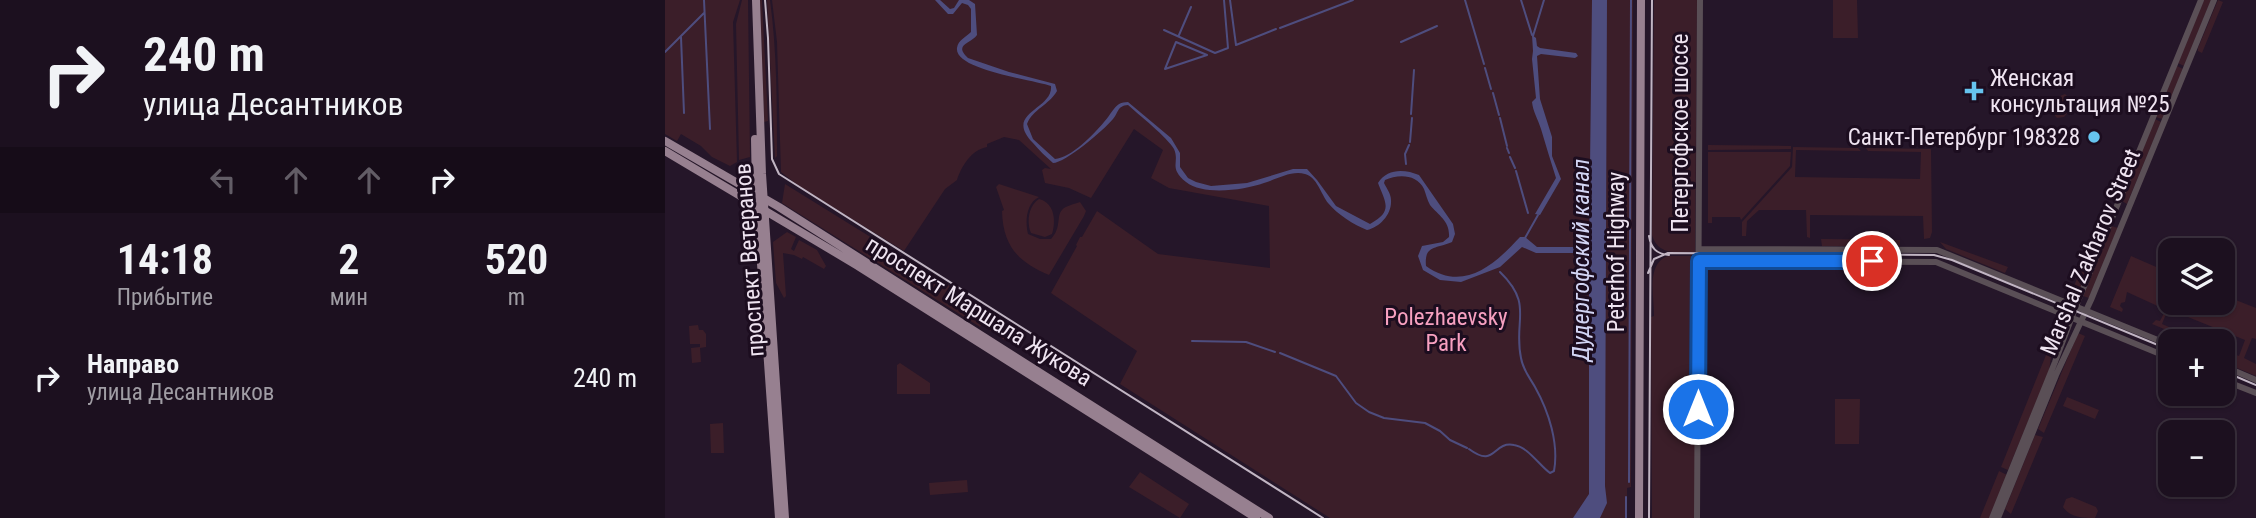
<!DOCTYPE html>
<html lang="ru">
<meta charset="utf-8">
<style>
body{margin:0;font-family:"Roboto Condensed",sans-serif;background:#251928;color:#f1f3f6;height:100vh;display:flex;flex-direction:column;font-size:26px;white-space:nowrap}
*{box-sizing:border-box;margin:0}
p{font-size:23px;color:#a09da4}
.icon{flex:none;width:38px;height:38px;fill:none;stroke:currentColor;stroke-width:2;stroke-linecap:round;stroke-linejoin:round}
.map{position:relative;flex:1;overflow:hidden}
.panel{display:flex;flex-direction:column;background:#1c101f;width:665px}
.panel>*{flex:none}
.hud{background:#1c101f;color:#f1f3f6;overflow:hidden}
.tools{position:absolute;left:1493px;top:238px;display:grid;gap:14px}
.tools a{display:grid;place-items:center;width:77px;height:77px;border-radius:14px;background:#1c101f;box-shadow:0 2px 5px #0004,0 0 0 2px #3a303d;font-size:35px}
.pin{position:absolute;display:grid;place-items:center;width:60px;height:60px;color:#fff;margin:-30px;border:4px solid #fff;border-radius:50%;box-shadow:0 2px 7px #0007}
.me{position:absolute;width:77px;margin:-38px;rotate:0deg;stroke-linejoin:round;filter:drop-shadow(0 0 5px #0008)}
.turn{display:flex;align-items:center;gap:24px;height:147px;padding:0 28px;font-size:32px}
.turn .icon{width:91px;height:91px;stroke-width:2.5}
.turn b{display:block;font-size:49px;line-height:60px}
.lanes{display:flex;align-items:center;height:66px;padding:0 28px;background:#0003;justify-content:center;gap:35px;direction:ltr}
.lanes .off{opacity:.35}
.eta{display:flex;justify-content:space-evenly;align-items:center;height:119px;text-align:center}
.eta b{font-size:42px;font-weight:700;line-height:49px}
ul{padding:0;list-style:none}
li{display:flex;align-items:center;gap:21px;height:91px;padding:0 28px}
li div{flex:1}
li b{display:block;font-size:26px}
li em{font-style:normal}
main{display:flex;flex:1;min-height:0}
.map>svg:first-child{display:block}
.green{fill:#3b1e29}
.water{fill:#4e4d7e}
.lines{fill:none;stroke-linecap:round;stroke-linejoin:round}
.stream{stroke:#4e4d7e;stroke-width:2}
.minor{stroke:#5a4f56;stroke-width:6}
.major{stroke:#978090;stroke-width:8}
.tram{stroke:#c1b5c3;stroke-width:2}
.route-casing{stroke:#114b97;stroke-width:18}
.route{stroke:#1a73e8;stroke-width:12}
.poi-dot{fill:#66c4ef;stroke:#1c0d1f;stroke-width:2.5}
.labels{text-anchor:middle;stroke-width:6;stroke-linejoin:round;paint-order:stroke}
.poi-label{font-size:23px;fill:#efe4f1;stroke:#1c0d1f;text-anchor:start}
.street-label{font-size:23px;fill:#efe4f1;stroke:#1c0d1f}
.park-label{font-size:23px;fill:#f7a0c0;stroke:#1c0d1f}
.water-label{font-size:24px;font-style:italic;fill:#d2d4f3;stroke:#1c0d1f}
</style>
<main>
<section class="panel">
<div class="hud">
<div class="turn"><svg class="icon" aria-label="right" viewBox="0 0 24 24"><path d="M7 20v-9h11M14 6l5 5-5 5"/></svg><div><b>240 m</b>улица Десантников</div></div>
<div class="lanes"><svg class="icon off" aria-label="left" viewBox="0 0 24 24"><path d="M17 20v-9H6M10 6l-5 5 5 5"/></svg><svg class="icon off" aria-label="ahead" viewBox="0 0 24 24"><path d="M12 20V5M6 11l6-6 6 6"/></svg><svg class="icon off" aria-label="ahead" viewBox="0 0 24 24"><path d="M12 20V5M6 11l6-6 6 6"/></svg><svg class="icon" aria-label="right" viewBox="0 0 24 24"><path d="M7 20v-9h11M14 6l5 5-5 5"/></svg></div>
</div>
<div class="eta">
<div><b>14:18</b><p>Прибытие</p></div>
<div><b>2</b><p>мин</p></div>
<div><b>520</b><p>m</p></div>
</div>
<ul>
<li><svg class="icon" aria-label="right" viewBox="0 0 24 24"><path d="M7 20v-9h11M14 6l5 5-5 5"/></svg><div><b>Направо</b><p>улица Десантников</p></div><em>240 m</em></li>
</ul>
</section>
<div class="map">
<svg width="1591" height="518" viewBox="0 0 1591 518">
<rect width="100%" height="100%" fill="#251629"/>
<!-- green -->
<path class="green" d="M0,0H75L68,22L72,162L65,166L47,157L36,146L16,134L12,141L0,134Z
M77,0H83L85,157L74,160L71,24Z
M95,0H97L103,121L99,122Z
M102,0H105C112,52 112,104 112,156L110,158Z
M107,0H968L966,487L962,488V518H665L455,384L472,351L386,293L412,246L411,245L415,237H417L432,211L493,254L605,268L604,206L504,188L486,178L498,150L469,129L426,198L404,188L380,183L377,170L380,168L386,169L354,140L339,137L322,144V147C306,150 296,167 292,180L280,189L239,251L135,187L116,172L112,42Z
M989,0H1032L1030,252C1012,252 993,256 987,235Z
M1168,0H1192L1193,38H1168Z
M1539,0H1546L1519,66L1513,63Z
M1553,0L1558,2L1537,53L1533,51V48Z
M1512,66L1518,69L1497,119L1491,117Z
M1400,94L1405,99L1404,111L1399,117L1392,118C1384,110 1388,97 1400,94Z
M1490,119L1496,122L1462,204L1457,201Z
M1043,145L1126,146V149L1043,150Z
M1128,147L1193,148L1196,151L1131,150L1130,177L1255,179L1256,152L1203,151L1201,148L1266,149L1267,232L1265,238L1259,239L1258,216L1145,215V238L1142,237L1141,210H1094L1082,221L1081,236H1077V222L1127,167Z
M1043,152H1126L1125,166L1076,220L1075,217H1047V223H1043Z
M120,184L325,311L315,327L117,203Z
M334,184L374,197C361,203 360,222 363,234L375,239H386C397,227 391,216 397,210C400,206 410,204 415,202L421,211L419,216L384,275C353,262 338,246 337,211L339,210L331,187Z
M374,199C390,203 391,221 387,234L380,237L366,233C361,222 364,205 374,199Z
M1435,221L1441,224L1413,294L1407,291Z
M1446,226L1453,228L1424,298L1418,296Z
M122,232L131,237L126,249L129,251L134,240L152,250L161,266L159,269L138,257L137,259L129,255L118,253L121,296L119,298L111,283L108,242Z
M1156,239L1235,240V246H1157Z
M1275,242L1343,267L1340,273L1281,249Z
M1003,256H1030V518H987L986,317L989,316C989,295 981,264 1003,256Z
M1466,256L1505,273V303H1558V295L1591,308V339L1587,338L1579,358L1591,364V376L1558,362V350L1574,356L1580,340L1503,309L1497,324L1527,337L1526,340L1487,324L1491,320L1495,321L1499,313L1496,311L1497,308L1462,292L1460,302L1456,303L1455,306L1458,309L1457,312L1445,307Z
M327,315L349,329L341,341L320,327Z
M33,325L34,330H38L41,334V347L35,348L36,362L27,363L26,348L35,347V344H25L24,326Z
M1413,333L1420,336L1379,433L1373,429Z
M1381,355L1386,357L1384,371L1343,470L1336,467Z
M235,363L265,383V394H232V365Z
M1402,397L1434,410L1430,419L1398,406Z
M1170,399H1195L1194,444H1170Z
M58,423L59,453H46L45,424Z
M1370,435L1378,437L1346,514L1340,509Z
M1334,471L1342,475L1324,518H1315Z
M475,472L524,504L515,518L464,487Z
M302,480L303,492L265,495L264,483Z
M1407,497L1431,507L1433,511L1430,518C1419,518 1405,518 1398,507L1401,499Z"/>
<!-- water -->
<path class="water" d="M270,0H275L285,9L289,8L294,0H304L310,4L312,35C306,44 288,44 303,58L344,72L390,84L392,91C384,105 368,109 362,124L368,139L390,159C406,158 429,134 439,122C448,113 449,102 463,102L506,138L515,153V167L523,178L531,182L546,186L582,183L628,169H642L652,180L671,206L705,224C729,211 720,202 713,183C722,168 740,169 754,175L788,224L790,234L787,242C771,249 759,245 761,266C799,293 830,264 855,237H860L872,247H916V253H871L857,247L835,267L796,282L775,280L758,270L753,256L757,246L778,242L784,237C785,221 774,216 765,205C762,200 761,194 759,189C752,174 733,174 720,180L719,183C722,189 726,194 726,200C727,214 715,227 702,230C689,225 672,214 663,203C656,194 652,177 640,174C627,170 612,179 599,183C579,190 539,196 521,182C503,167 515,163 509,149C503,138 473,114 463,105C452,106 454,112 448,119C439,130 400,163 388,163C381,157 374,150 368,143C338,112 388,110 386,86C370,80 289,70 292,48C293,40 301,37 306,32V9L303,5L297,3L288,14H283Z
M927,0H942L940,486L942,503L935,518H908L924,494V250Z
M867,35L871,38L872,46L875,48L911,53L913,56L910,58L876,54L872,56L875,99L887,137V156L896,179L875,215L870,214L891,178C886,162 881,146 876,129C873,119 868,112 867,102L871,98L867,59L868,51Z"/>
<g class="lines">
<!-- stream -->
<path class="stream" d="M39,0L45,129
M565,0L571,45L611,29
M800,0L819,64
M856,0L867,35
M615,28L688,0
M499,30L550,53L563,48L559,0
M514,35L526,7
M868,36L879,0
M16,37L19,113
M511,42L542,55L500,69Z
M736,42L772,26
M0,52L39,13
M820,68L826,89
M828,93L834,115
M746,114L749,70
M835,118L842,146
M745,142L747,118
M842,148L844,153
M845,157L850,168
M741,164L740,154L744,145
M851,171L863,213
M860,238L873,215
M527,341L581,342L610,352
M615,353L671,376L691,403L704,412L719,418L760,423L775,431L785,440L802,448
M804,449C831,469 827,441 849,445C863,447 874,465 885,473L889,471C894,444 884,412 870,387C865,378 858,370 856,358C848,320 869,305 835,272
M964,482L966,0
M961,497V518"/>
<!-- minor -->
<path class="minor" d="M1034,249L1272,250L1505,345
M1034,261L1271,262L1505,358
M1558,366L1591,380
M1558,380L1591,393
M1032,518L1035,0
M1327,518L1390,362L1411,306L1536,0
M1333,518L1391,375L1426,300L1549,0"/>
<!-- major -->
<path class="major" d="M91,0L97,174L120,518
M90,139L91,193L114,518
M0,141L114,207L604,518
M0,151L193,266L591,518
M974,518L976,0"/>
<!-- tram -->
<path class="tram" d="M100,0L103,38L107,159L114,174L658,518
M984,236C986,248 991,254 1004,255
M983,273L989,259L1003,253L1269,255L1287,260L1505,350
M1558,371L1591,385
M984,518L987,0"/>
</g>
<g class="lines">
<!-- route casing -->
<g class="route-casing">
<path id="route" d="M1033,409L1034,261H1207"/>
</g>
<!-- route -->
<use href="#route" class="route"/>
</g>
<!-- markers -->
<g class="poi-dot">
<path d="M1305.5 80.5h7v7h7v7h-7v7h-7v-7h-7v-7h7z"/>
<circle cx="1429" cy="137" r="7"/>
</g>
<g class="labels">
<!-- poi labels -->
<g class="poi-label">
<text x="1325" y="86">Женская<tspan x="1325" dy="26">консультация №25</tspan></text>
<text x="1415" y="145" text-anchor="end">Санкт-Петербург 198328</text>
</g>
<!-- street labels -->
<g class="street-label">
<text transform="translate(1015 133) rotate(-90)" y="8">Петергофское шоссе</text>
<text transform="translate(951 252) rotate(-90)" y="8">Peterhof Highway</text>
<text transform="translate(1425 252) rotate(-67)" y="8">Marshal Zakharov Street</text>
<text transform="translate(84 260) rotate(-94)" y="8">проспект Ветеранов</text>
<text transform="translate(314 311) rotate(32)" y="8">проспект Маршала Жукова</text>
</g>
<!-- park labels -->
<g class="park-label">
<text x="781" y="325">Polezhaevsky<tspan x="781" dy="26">Park</tspan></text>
</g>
<!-- water labels -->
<g class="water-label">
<text transform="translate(916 260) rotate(-90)" y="8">Дудергофский канал</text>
</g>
</g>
</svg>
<div class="tools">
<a><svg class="icon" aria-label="layers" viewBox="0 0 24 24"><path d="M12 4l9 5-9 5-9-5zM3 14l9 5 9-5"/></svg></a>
<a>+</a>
<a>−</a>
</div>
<div class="pin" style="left:1207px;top:261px;background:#d93025"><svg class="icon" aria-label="arrive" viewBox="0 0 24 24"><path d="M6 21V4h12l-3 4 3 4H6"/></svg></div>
<svg class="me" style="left:1033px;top:409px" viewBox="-20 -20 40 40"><circle r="17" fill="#1a73e8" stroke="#fff" stroke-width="3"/><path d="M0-11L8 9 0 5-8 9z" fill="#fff"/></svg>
</div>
</main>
